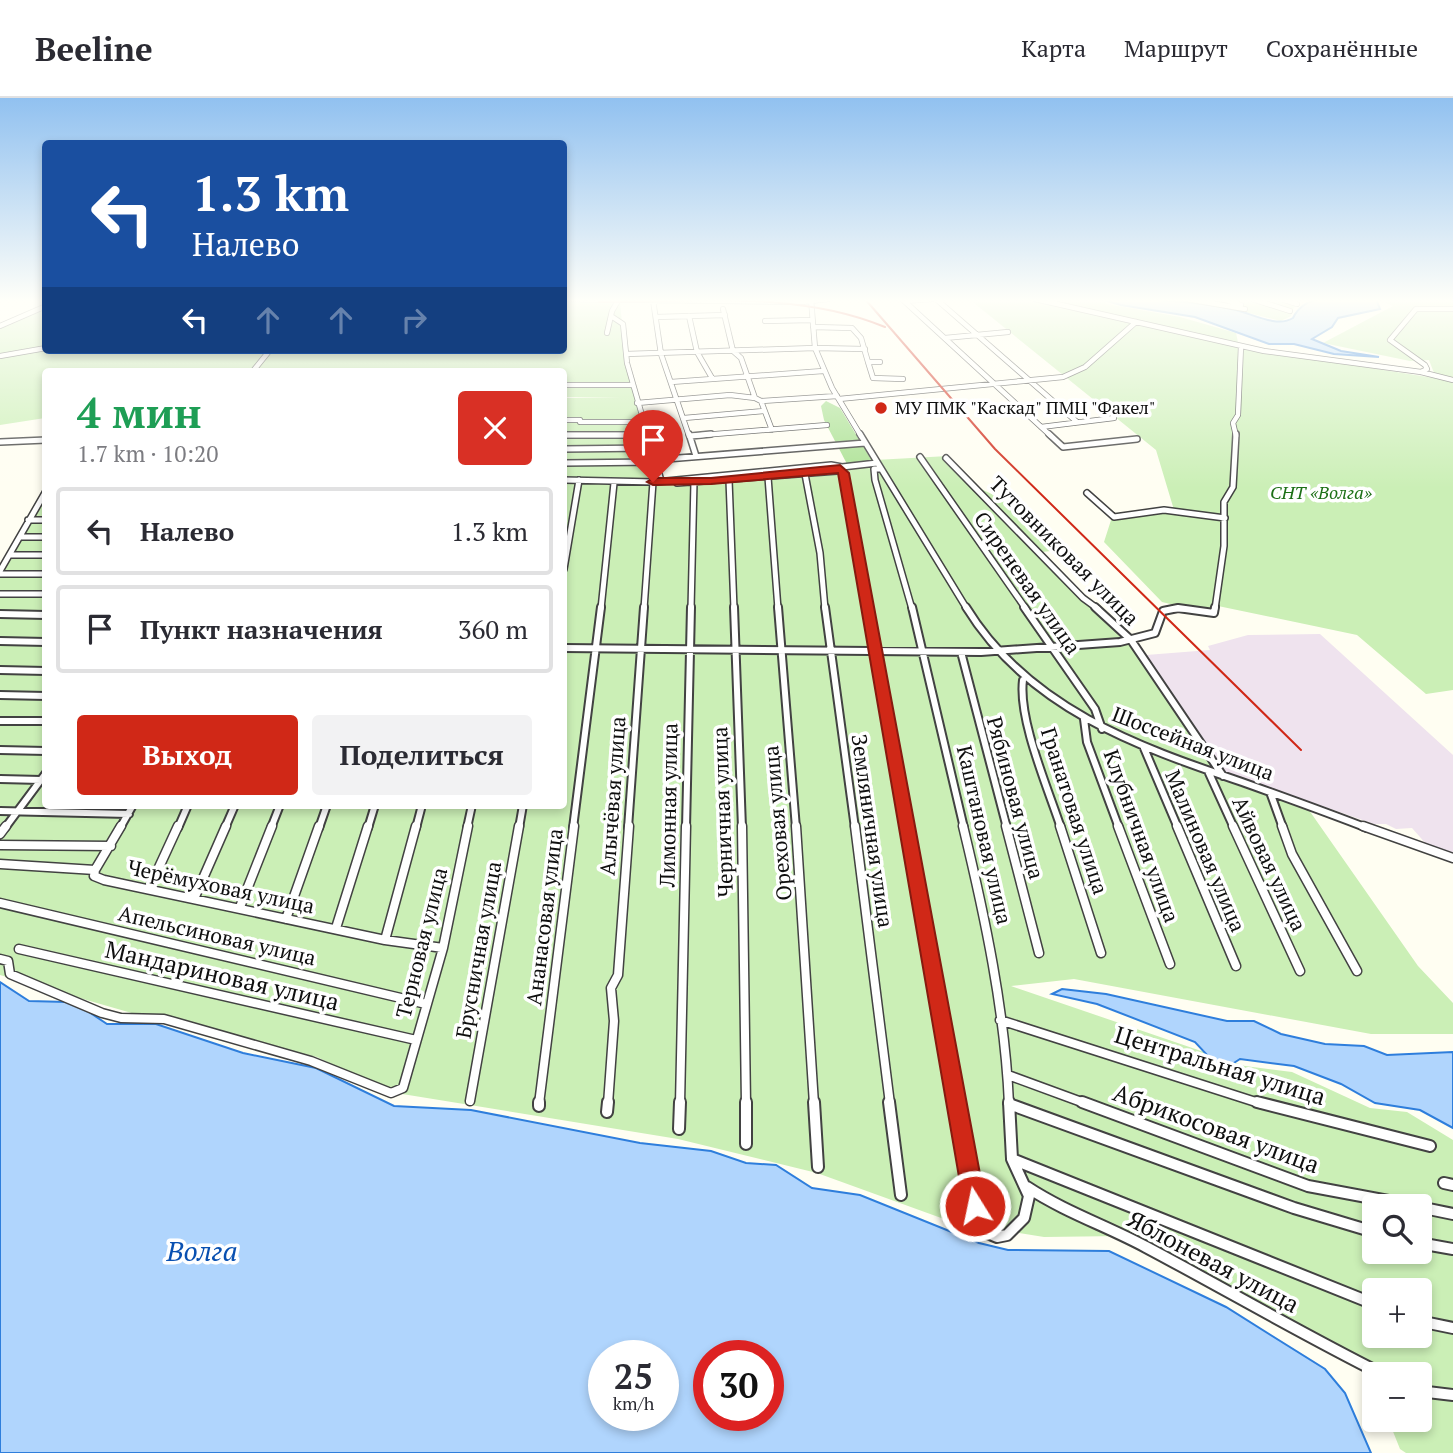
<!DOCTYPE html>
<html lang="ru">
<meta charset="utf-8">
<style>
body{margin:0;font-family:"PT Serif",serif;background:#f2f2f3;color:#2b2b33;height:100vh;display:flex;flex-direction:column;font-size:26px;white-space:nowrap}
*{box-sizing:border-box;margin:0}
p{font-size:23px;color:#7c7c81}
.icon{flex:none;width:38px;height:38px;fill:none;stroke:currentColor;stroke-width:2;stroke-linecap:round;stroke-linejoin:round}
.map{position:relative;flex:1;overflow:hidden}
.drawer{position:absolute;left:42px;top:270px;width:525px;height:441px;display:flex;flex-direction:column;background:#fff;border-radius:7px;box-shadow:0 4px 10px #0003}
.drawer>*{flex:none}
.hud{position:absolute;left:42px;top:42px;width:525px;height:214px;border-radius:7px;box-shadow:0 4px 10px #0003;background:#1a4fa0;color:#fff;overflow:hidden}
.controls{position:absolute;left:1362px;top:1096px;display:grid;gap:14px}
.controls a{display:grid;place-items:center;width:70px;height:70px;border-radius:7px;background:#fff;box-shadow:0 4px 10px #0003;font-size:35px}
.speed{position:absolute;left:588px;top:1242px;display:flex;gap:14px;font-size:35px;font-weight:700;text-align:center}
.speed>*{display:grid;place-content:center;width:91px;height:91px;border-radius:50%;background:#fff;box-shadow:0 4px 10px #0003;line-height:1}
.speed small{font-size:18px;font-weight:400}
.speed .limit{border:10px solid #d22;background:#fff;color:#111}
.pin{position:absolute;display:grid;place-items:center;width:60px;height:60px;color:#fff;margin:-72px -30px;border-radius:50% 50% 50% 0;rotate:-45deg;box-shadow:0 0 7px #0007}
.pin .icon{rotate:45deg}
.me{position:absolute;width:77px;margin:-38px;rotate:350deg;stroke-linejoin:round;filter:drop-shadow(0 0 5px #0008)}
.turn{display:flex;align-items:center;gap:24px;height:147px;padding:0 35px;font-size:32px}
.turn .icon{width:91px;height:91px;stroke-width:2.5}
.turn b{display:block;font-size:49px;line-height:60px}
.lanes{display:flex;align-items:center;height:66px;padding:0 35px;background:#0003;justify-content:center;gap:35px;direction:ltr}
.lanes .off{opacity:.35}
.round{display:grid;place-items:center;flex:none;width:74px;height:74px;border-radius:7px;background:#f2f2f3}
.summary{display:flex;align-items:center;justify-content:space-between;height:119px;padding:0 35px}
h1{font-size:42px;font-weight:700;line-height:52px;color:#1e9e55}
.primary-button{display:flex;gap:14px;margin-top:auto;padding:14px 35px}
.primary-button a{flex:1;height:80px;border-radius:7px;background:#d02817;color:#fff;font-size:28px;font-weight:700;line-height:80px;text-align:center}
.primary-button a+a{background:#f2f2f3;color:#2b2b33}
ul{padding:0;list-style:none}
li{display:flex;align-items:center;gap:21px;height:88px;margin:0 14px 10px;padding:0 21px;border:4px solid #e1e1e2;border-radius:7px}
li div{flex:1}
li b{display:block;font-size:26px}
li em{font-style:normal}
header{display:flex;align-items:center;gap:42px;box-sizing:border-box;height:98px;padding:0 35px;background:#fff;border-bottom:2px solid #e1e1e2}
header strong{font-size:33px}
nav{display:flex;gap:38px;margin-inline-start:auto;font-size:24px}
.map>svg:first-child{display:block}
.industrial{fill:#efe3ee}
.green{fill:#cbefb6;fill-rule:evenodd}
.forest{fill:#abe193}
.water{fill:#b0d5fd;stroke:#2e7edc;stroke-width:2;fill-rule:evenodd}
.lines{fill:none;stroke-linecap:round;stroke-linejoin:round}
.minor-far4-casing{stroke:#424242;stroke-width:6}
.minor-far3-casing{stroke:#424242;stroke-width:8}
.minor-far2-casing{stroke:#424242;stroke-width:10}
.minor-far1-casing{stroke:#424242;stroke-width:11}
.minor-casing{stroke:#424242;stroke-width:14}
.minor-far4{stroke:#fff;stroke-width:4.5}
.minor-far3{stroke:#fff;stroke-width:5}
.minor-far2{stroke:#fff;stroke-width:6}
.minor-far1{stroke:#fff;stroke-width:8}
.minor{stroke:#fff;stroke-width:10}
.rail{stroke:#d02817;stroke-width:2}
.route{fill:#d02817;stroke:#871a0f;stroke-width:2}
.poi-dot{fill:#d02817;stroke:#fff;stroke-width:2.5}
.labels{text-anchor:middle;stroke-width:7;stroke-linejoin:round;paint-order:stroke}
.far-poi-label{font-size:18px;fill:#0f0f0f;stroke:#fff;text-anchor:start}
.far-park-label{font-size:18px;font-style:italic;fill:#1d7017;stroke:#fff}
.street-label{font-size:21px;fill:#0f0f0f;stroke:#fff}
.near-street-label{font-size:24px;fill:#0f0f0f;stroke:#fff}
.near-water-label{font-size:28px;font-style:italic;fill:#0950b1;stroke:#fff}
</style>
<header>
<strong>Beeline</strong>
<nav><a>Карта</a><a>Маршрут</a><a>Сохранённые</a></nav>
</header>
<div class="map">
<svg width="1453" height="1355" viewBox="0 0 1453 1355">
<rect width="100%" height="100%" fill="#fffef2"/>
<!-- industrial -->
<path class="industrial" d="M1320,536L1453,657V756L1427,747L1412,730L1396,731L1386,726H1374L1224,674L1146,557L1210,552L1208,548L1248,537Z"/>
<!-- green -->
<path class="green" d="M969,201H1095L1107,206L1180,219L1236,235L1239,249L1453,283V592L1426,596L1357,537L1218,508L1216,517L1162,504L1104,444L1112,419L1174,412L1156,352Z
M1171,201H1311C1300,202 1293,207 1291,218L1281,223L1221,208Z
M1387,201H1453V281L1434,275L1429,262L1410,263L1323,245L1393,208L1384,204Z
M564,204H620L625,258L656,384L841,374V369L876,366L875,362L948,358L981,391L1019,409L1060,452L1042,454L1083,498L1109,517L1133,543L1220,676L1304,705L1418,868L1453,905V936H1371L1074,881L1011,888L1245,968L1292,974L1370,1010L1407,1014L1453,1042V1355H1406L1400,1351L1388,1321H1419V1276H1374V1288L1362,1259L1121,1138L1044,1139L955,1125L817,1075L678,1041L390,994L317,959L142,918L0,877V471L45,395L46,707H564V300L621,299H564V273H46L45,320L0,327V230L45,210L46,252H564ZM1374,1108H1419V1153H1374ZM1374,1192H1419V1237H1374Z"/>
<!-- forest -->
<path class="forest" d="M826,303L840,310L872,363L847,366L824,322L821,308Z"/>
<!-- water -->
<path class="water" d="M1100,201C1146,201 1192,202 1236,212C1253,216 1277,230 1293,220C1307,191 1347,201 1376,201L1380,211L1338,220L1332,229L1312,241L1341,253L1379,259L1334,256L1294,246H1269L1195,219L1121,207Z
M0,884L29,903L67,904L86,912L107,926H156L243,955L316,970L394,1008L471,1012L640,1045L711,1053L746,1065L776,1067L812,1090L860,1097L979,1145L1008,1152L1109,1153L1226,1209L1325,1271L1345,1295L1371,1355H0ZM604,1258H663V1318H604ZM709,1258H768V1318H709Z
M1062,891L1106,896L1227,923H1254L1281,936L1325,946L1364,948L1387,957L1453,954V1030L1420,1012L1375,1005L1341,986L1294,968L1240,961L1217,976L1209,959L1195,944L1097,906L1052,896Z"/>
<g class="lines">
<!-- minor-far4 casing -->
<g class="minor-far4-casing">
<path id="minor-far4" d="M564,201L802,204L828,201
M811,201L815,250L832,290L861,338
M902,201L1051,338
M936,201L1077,324
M1035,201L1264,253L1421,274L1453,282
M1187,201L1245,211
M1223,201L1241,207
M1252,201L1290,213
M1281,201L1297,206
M653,202L661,256L689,338
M905,203L932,201
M723,211L733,253L741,260L755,300L761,303L772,332
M611,218L623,226L627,265L648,338
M689,218L697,254L712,280
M656,219L725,217
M765,223L812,222
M0,228L46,208
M813,229L852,230L861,240L868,264H880
M607,235L612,213L619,201
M945,240L1008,234
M815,250L865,251
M626,256L815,250
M0,258L46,250
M868,264L873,280L903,281
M253,273L270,252
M1421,274L1427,271L1425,267L1390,242L1416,211H1453
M671,284L823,273
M564,287H633
M839,301L1063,279L1085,269L1136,224
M761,303L837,298
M637,305L730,297L755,300
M684,320L764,313
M564,322H580
M580,324H642
M1041,329L1114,320
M564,337H646
M691,338L827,327
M1236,338L1233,325L1238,317L1241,248"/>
</g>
<!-- minor-far3 casing -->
<g class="minor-far3-casing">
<path id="minor-far3" d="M648,336L661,383
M689,336L696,358
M860,336L967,511
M1049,336L1063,349L1137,341
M564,337H646
M691,338L711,336
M0,344L46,342
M564,351L650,350
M920,359L1026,511
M946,360L1083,500L1098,511
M654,362L865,345
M564,365L654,364
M840,371L846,381L869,511
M881,371H874L875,382L912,511
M805,376L820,455L825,511
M768,379L778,511
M564,382L656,384L831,367L842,369
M729,382L734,511
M677,385L837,373L842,369L877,365
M1087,395L1114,419L1164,412L1225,420
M28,422H46
M20,439H46
M10,457H46
M564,471L579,382
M0,473L46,393
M0,476H46
M0,496H46
M601,511L614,385
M644,511L653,384
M691,511L694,384
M1173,511H1185
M1215,511L1224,448V404L1233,389L1236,336"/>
</g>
<!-- minor-far2 casing -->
<g class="minor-far2-casing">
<path id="minor-far2" d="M734,509L742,730
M778,509L796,730
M825,509L855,730
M869,509L908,730
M912,509L964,730
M966,509C1028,610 1136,648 1242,684C1284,699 1326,714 1367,730
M1024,509L1095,611L1102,631
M1095,509L1131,542L1223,678
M0,516L46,517
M0,543L46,544
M564,550L981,554L1120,544L1155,535L1163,513L1178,510L1214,515L1215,509
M961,554L1007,730
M0,572L46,573
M1023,582C1018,622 1048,690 1061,730
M0,597L46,598
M1084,621L1087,644L1119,730
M0,623H46
M1144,650L1178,730
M0,652L46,653
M1208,673L1234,730
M0,681L41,682
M1270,694L1283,730
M0,713L129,716
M5,730L46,675
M120,730L133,707
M178,730L188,707
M225,730L235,707
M271,730L280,707
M319,730L327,707
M368,730L375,707
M416,730L422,707
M467,730L472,707
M519,730L523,707
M573,730L601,509
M628,730L644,509
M686,730L691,509"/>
</g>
<!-- minor-far1 casing -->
<g class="minor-far1-casing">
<path id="minor-far1" d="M742,728L746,1006
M796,728L814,1006
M855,728L890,1006
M907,728L956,1006
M963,728C985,819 1005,913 1009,1006
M1006,728L1039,855
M1060,728L1101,855
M1118,728L1170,866
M1177,728L1236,868
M1233,728L1300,873
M1282,728L1292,756L1357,873
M1363,728L1453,760
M0,736L6,728
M0,747L111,748
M0,766L95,772
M95,772L94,778L104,782L385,842L443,850
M95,772L121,728
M149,791L178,728
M194,801L226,728
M0,805L426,906
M240,809L272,728
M286,821L319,728
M336,830L368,728
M385,842L416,728
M19,851L416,942
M0,861L8,863L10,876L102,915L121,920L164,921L311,963L391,995L403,990L443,850L468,728
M1000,922L1262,1006
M1008,977L1087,1006
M470,1003L519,728
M539,1006L574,728
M608,1006L614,923L611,890L618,877L629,728
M680,1006L686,728"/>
</g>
<!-- minor casing -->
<g class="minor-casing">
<path id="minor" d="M746,1004V1046
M814,1004L818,1069
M889,1004L901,1097
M956,1004L977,1124L980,1132L997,1139L1007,1137L1024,1120L1029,1098L1012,1061L1009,1004
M1082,1004L1308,1088L1415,1108
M1257,1004L1430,1048
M1009,1006L1294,1110L1374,1134
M539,1008V1004
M607,1014L608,1004
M679,1031L680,1004
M1012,1061L1374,1206
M1444,1085L1453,1087
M1027,1089C1065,1114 1107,1128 1146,1149C1225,1191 1302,1236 1382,1276
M1419,1109L1453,1116
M1419,1145L1453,1151
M1419,1223L1453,1230
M1419,1293L1453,1297"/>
</g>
<!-- minor-far4 -->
<use href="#minor-far4" class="minor-far4"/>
<!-- minor-far3 -->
<use href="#minor-far3" class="minor-far3"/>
<!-- minor-far2 -->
<use href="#minor-far2" class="minor-far2"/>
<!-- minor-far1 -->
<use href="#minor-far1" class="minor-far1"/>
<!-- minor -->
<use href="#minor" class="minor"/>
<!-- rail -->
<path class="rail" d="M865,201L995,351L1301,652
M599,204C692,204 797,192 885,229"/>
</g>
<!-- sky -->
<linearGradient id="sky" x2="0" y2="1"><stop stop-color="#91c1f0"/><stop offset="0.52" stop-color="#fffff9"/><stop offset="1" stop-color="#fffff9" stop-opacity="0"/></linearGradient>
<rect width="1453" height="390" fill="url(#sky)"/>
<!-- route -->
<path class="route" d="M840,367L849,375L986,1108L983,1116L975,1120L967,1116L964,1108L838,375L711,386L653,387L647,384L653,380H711Z"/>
<!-- markers -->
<circle class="poi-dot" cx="881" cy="310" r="7"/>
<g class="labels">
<!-- far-poi labels -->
<g class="far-poi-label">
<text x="895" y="316">МУ ПМК "Каскад" ПМЦ "Факел"</text>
</g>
<!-- far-park labels -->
<g class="far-park-label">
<text x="1321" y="401">СНТ «Волга»</text>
</g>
<!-- street labels -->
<g class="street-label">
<text transform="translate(1064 453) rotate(45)" y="7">Тутовниковая улица</text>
<text transform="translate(1027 485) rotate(55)" y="7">Сиреневая улица</text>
<text transform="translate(1193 646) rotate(21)" y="7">Шоссейная улица</text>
<text transform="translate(613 698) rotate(-86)" y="7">Алычёвая улица</text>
<text transform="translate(1015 700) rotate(75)" y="7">Рябиновая улица</text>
<text transform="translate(669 707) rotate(-89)" y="7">Лимонная улица</text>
<text transform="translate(1074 713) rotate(72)" y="7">Гранатовая улица</text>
<text transform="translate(723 714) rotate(-92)" y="7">Черничная улица</text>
<text transform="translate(778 725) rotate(-95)" y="7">Ореховая улица</text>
<text transform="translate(872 733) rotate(82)" y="7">Земляничная улица</text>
<text transform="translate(984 737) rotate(77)" y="7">Каштановая улица</text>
<text transform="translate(1141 738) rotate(70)" y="7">Клубничная улица</text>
<text transform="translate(1205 753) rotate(67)" y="7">Малиновая улица</text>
<text transform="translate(1269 766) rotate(65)" y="7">Айвовая улица</text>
<text transform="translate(221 789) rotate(12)" y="7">Черёмуховая улица</text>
<text transform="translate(545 819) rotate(-83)" y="7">Ананасовая улица</text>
<text transform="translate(217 838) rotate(13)" y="7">Апельсиновая улица</text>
<text transform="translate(422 845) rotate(-76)" y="7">Терновая улица</text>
<text transform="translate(479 852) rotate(-80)" y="7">Брусничная улица</text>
</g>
<!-- near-street labels -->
<g class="near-street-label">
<text transform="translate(222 878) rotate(13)" y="8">Мандариновая улица</text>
<text transform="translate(1220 968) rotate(17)" y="8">Центральная улица</text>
<text transform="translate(1216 1031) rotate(20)" y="8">Абрикосовая улица</text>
<text transform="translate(1213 1164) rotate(28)" y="8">Яблоневая улица</text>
</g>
<!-- near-water labels -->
<g class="near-water-label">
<text x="202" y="1163">Волга</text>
</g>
</g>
</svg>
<div class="controls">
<a><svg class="icon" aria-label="search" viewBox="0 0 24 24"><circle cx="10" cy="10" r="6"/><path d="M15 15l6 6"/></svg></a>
<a>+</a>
<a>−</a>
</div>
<div class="speed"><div>25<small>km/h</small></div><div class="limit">30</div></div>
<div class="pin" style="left:653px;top:384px;background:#d93025"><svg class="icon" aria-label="arrive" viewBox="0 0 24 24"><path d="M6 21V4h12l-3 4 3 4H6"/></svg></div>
<svg class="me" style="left:975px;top:1108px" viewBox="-20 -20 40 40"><circle r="17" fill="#d02817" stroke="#fff" stroke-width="3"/><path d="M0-11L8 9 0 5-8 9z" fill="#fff"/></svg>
<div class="hud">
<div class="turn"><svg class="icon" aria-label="left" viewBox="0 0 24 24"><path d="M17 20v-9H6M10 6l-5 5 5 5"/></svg><div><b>1.3 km</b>Налево</div></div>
<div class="lanes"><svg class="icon" aria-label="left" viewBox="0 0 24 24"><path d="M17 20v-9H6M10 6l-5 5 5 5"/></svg><svg class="icon off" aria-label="ahead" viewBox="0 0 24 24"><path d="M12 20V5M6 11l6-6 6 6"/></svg><svg class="icon off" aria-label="ahead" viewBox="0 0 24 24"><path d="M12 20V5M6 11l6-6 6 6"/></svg><svg class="icon off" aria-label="right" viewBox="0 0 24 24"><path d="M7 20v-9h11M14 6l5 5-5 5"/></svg></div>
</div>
<section class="drawer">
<div class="summary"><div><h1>4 мин</h1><p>1.7 km · 10:20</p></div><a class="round" style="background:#d93025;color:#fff"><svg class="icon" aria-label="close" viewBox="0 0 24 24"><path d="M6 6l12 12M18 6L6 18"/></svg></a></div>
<ul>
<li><svg class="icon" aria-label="left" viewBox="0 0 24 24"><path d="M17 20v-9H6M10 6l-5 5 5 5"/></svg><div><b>Налево</b></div><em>1.3 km</em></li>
<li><svg class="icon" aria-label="arrive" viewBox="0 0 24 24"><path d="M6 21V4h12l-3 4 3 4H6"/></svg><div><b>Пункт назначения</b></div><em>360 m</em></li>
</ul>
<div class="primary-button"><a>Выход</a><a>Поделиться</a></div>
</section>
</div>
